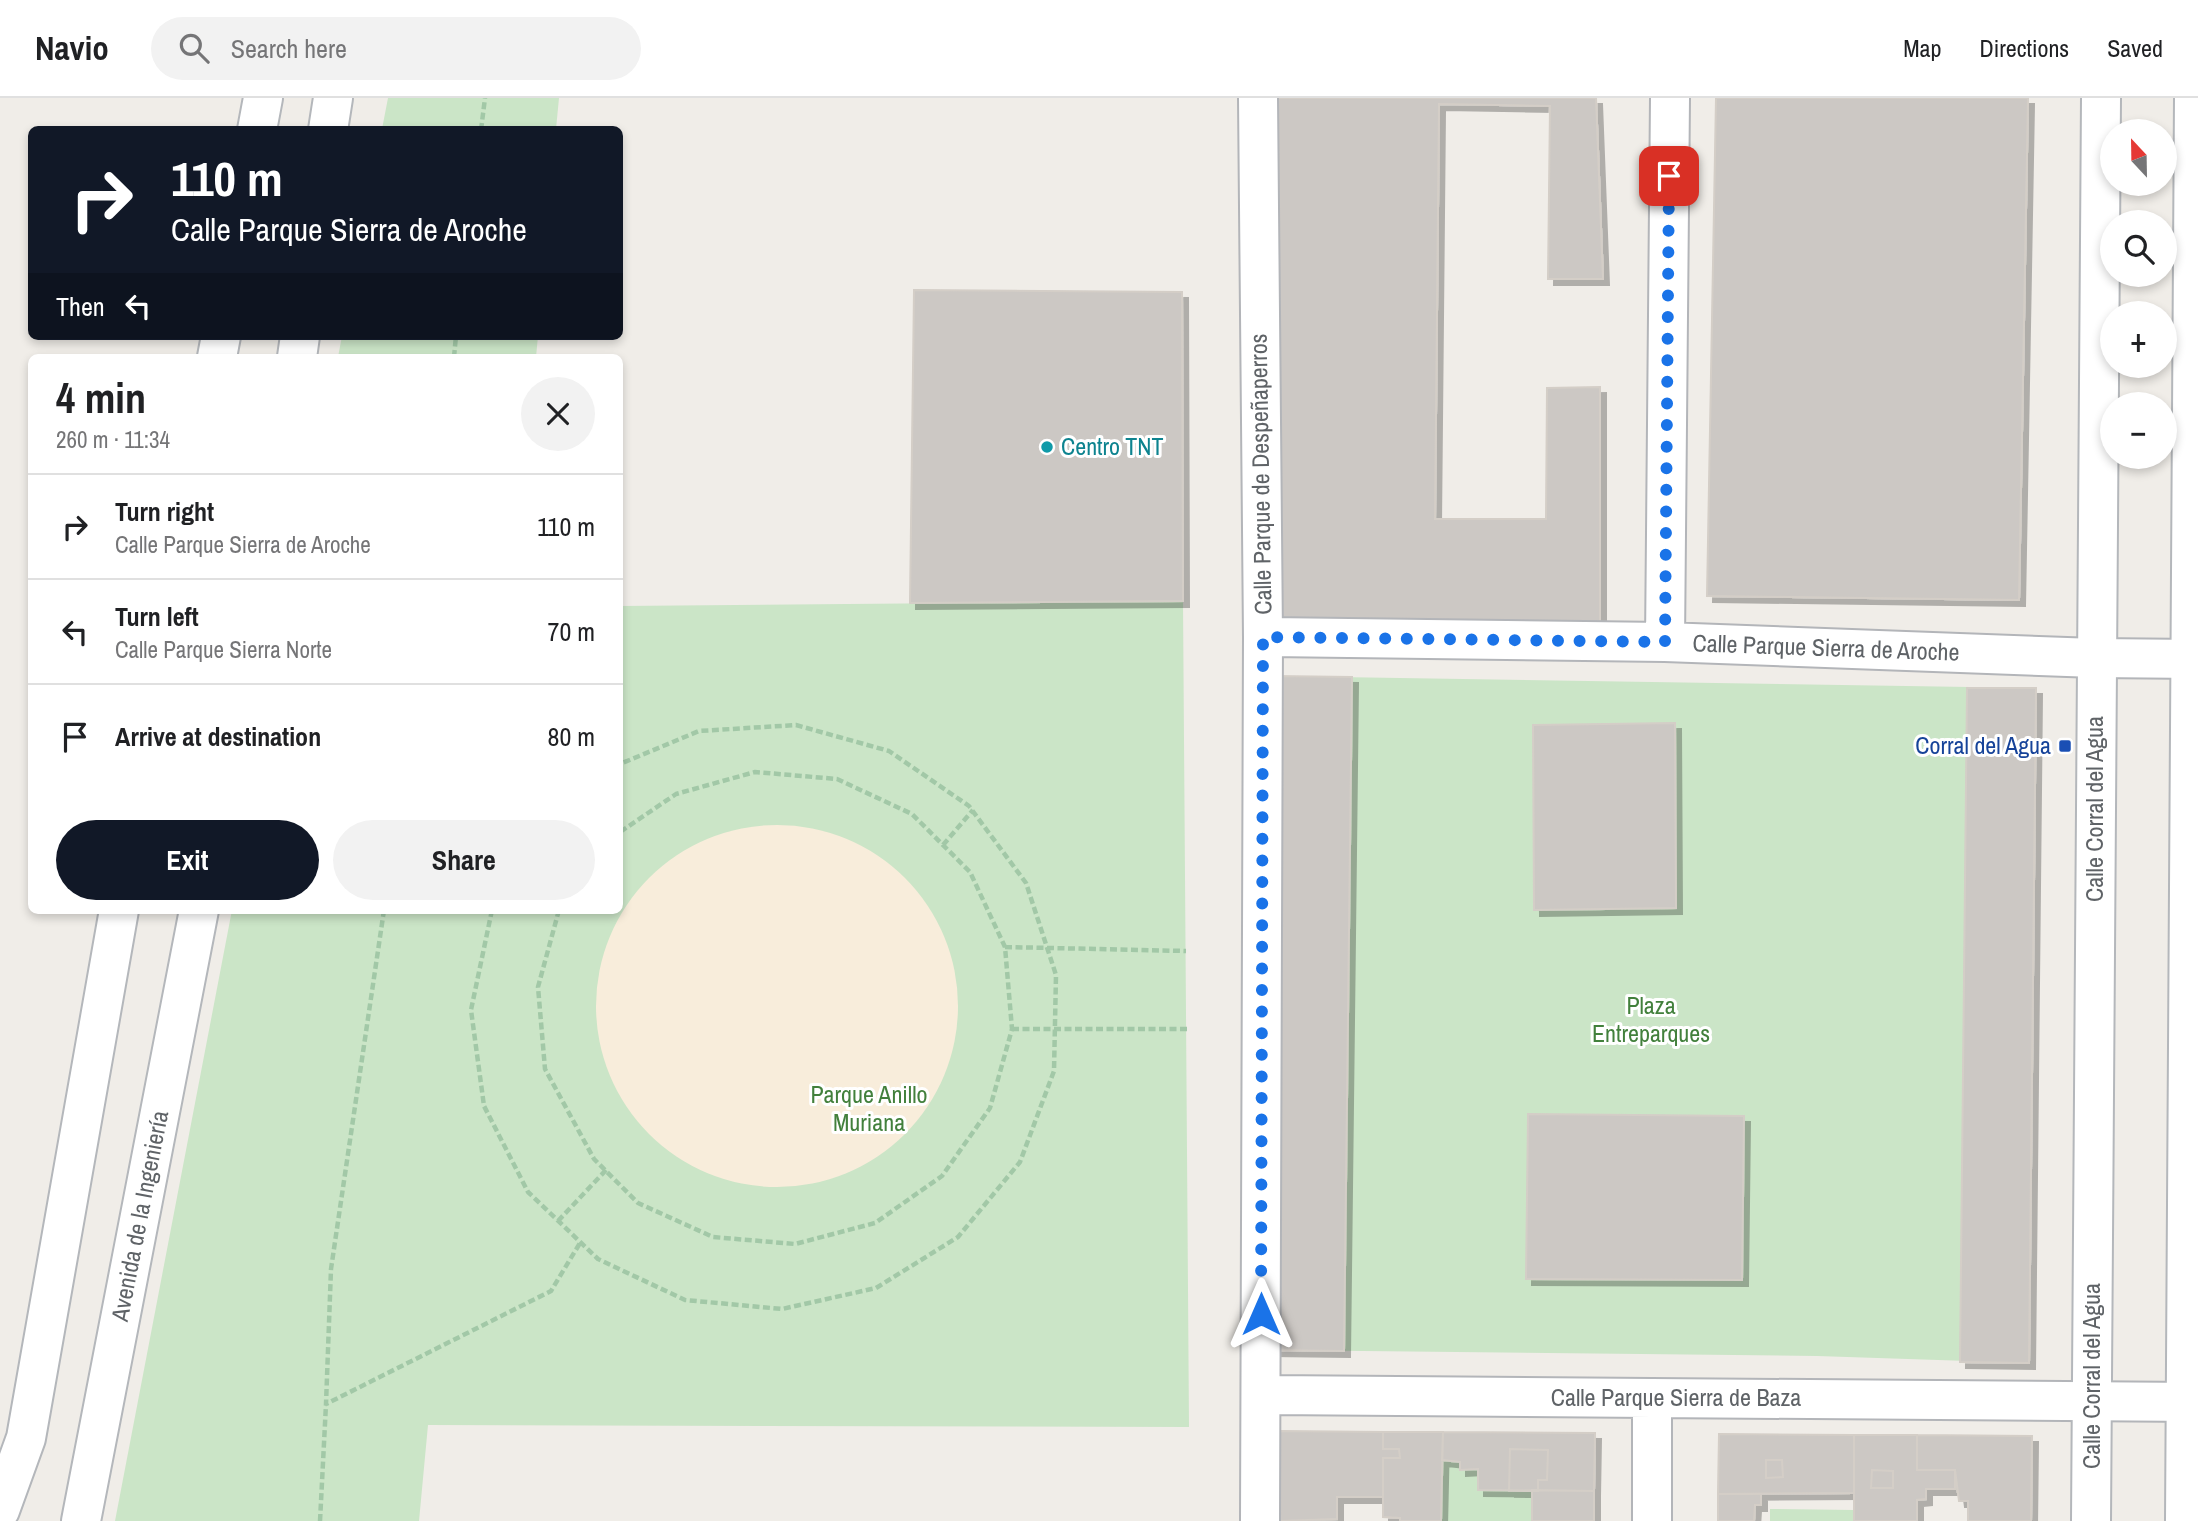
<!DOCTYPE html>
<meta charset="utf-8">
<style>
body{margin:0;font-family:"Archivo Narrow",sans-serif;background:#f2f2f2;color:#202124;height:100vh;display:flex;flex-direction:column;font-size:26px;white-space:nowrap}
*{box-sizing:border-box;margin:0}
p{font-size:23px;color:#757577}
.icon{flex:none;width:38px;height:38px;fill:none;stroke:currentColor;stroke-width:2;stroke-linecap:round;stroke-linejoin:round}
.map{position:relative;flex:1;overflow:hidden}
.drawer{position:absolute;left:28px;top:256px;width:595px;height:560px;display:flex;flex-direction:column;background:#fff;border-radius:10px;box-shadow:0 4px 10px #0003}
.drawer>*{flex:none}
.top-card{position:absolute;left:28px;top:28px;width:595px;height:214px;border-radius:10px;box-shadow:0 4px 10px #0003;background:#111827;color:#fff;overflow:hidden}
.needle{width:46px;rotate:338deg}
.buttons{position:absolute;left:2100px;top:21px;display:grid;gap:14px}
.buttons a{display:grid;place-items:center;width:77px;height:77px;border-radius:50%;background:#fff;box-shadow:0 4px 10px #0003;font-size:35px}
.pin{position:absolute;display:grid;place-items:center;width:60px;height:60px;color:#fff;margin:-30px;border-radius:14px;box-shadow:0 4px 10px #0006}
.me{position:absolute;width:77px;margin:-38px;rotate:0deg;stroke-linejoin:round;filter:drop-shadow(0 0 5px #0008)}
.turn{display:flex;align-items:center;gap:24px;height:147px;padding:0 28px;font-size:32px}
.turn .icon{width:91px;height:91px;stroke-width:2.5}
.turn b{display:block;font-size:49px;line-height:60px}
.then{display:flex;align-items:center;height:66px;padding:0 28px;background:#0003;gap:14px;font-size:26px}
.round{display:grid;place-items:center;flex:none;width:74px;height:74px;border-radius:37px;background:#f2f2f2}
.summary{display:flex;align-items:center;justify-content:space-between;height:119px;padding:0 28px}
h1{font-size:42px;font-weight:700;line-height:52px}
.action{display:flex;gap:14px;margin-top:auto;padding:14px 28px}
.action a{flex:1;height:80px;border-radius:42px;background:#111827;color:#fff;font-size:28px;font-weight:700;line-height:80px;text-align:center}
.action a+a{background:#f2f2f2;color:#202124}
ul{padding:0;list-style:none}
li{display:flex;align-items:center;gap:21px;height:105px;padding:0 28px;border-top:2px solid #e0e0e0}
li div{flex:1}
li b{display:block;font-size:26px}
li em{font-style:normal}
header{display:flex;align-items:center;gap:42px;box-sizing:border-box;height:98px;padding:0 35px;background:#fff;border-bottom:2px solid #e0e0e0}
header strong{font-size:33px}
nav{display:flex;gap:38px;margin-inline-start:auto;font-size:24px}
.search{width:490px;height:63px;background:#f2f2f2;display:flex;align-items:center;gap:18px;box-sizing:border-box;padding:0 24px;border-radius:38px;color:#757577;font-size:26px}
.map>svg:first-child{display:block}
.green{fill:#cbe5c7}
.sand{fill:#f8eddb}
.building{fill:#ccc8c4;stroke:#d4cec7;stroke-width:2;filter:url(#shadow)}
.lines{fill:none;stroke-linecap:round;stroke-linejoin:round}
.street-casing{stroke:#b3b5b9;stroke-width:42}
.secondary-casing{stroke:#b4b7bb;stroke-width:42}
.path{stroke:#a2c8a7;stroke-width:4.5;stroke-dasharray:7 3.5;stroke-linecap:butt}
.street{stroke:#fff;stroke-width:38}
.secondary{stroke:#fff;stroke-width:38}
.route{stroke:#1a73e8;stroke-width:12;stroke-dasharray:0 21.6}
.culture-dot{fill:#0f9aa8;stroke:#fff;stroke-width:2.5}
.transit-dot{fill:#1a4fb4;stroke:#fff;stroke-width:2.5}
.labels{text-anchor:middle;stroke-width:6;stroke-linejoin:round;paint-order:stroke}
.culture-label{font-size:24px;fill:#0d838f;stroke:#fff;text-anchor:start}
.street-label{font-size:24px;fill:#5f6367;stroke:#fff}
.transit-label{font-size:24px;fill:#164399;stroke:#fff;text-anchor:end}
.park-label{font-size:24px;fill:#42803c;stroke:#fff}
</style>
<header>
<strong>Navio</strong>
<div class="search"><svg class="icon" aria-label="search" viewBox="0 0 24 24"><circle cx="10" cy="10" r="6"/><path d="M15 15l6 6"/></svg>Search here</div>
<nav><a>Map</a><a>Directions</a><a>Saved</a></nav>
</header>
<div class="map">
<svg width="2198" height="1423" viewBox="0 0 2198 1423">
<defs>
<filter id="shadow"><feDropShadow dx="6" dy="6" stdDeviation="0" flood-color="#0004"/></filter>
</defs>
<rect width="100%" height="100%" fill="#f0ede8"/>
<!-- green -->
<path class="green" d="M388,0H559L556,31H382Z
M342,238H538L536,259H338Z
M1183,503L1189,1329L428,1327L419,1423H115L232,812H620V508Z
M1274,578L2036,590L2029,1265L1817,1258L1266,1252Z
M1442,1362L1460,1364V1372L1478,1371L1479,1390L1532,1392V1423H1441Z
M1770,1411L1854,1412V1423H1770Z"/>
<!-- sand -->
<path class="sand" d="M596 908a181 181 0 1 1 362 0a181 181 0 1 1-362 0Z"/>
<!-- building -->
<path class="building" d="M1269,0H1596L1603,181H1548L1550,8L1439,6L1435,421H1546L1547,290L1600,289V530H1268Z
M1716,0H2028L2019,502L1707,498Z
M914,192L1182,194L1183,503L910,505Z
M1274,578L1352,579L1344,1253L1266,1252Z
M1967,590H2036L2029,1265L1960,1264Z
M1675,625L1676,810L1534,812L1533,627Z
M1528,1016L1744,1018L1742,1182L1526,1181Z
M1280,1333L1383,1334V1351H1399L1400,1360H1383V1399H1337V1421L1279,1423Z
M1383,1334H1443L1441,1423H1400V1420L1383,1419V1360H1400L1399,1351H1383Z
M1443,1334L1595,1335L1594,1393L1478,1392V1371L1460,1372V1364L1442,1362Z
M1719,1336L1854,1337V1395L1718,1396Z
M1854,1337H1917V1372H1955V1391H1926V1401L1917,1402V1423H1854Z
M1917,1337L2032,1338L2031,1423H1968V1403H1959L1955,1372H1917Z
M1510,1351L1548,1352L1547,1382H1538V1393H1509Z
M1766,1362H1782L1783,1379L1766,1380Z
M1872,1372L1893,1373V1390H1871Z
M1532,1392L1594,1393V1423H1532Z
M1718,1396H1761V1407H1755L1754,1423H1718Z"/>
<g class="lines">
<!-- street casing -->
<g class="street-casing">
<path id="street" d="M1258,0L1263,539L1260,1423
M1263,539L1665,544L2095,560L2198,561
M1665,544L1670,0
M1261,1297L2198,1304
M1652,1423V1300"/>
</g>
<!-- secondary casing -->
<g class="secondary-casing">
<path id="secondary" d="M257,32L263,0
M328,32L333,0
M217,259L221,238
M297,259L300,238
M0,1412L26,1340L119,812
M81,1423L199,812
M2091,1423L2101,0
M2185,1423L2194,0"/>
</g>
<!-- path -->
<path class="path" d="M481,32L485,0
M454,259L456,238
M943,747L973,712
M384,812L331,1171L326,1306L551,1193L580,1145
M492,812L471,912L484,1008L528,1094L598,1161L685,1202L782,1211L876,1190L958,1139L1020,1064L1054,973L1056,877L1026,785L969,708L889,653L796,627L699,633L620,666
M559,812L538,889L545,971L594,1061L638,1105L713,1139L795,1146L875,1125L942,1078L990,1010L1012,931L1005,849L970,774L912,716L837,681L755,674L676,696L620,734
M1005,849L1186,853
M1012,931H1187
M558,1123L606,1072
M320,1423L326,1306"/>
<!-- street -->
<use href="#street" class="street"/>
<!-- secondary -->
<use href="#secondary" class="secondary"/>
</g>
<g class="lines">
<!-- route -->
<path class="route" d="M1261,1216L1263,539L1665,544L1669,78"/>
</g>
<!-- markers -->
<circle class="culture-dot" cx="1047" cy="349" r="7"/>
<rect class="transit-dot" x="2058" y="641" width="14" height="14" rx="3.5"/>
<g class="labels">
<!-- culture labels -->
<g class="culture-label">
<text x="1061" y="357">Centro TNT</text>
</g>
<!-- street labels -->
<g class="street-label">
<text transform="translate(1261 376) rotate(-91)" y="8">Calle Parque de Despeñaperros</text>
<text transform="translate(1826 550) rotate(2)" y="8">Calle Parque Sierra de Aroche</text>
<text transform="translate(2095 711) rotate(-90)" y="8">Calle Corral del Agua</text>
<text transform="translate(140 1118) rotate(-79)" y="8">Avenida de la Ingeniería</text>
<text transform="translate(2092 1278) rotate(-90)" y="8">Calle Corral del Agua</text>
<text x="1676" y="1308">Calle Parque Sierra de Baza</text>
</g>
<!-- transit labels -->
<g class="transit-label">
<text x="2051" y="656">Corral del Agua</text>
</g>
<!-- park labels -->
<g class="park-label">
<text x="1651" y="916">Plaza<tspan x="1651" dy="28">Entreparques</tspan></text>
<text x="869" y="1005">Parque Anillo<tspan x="869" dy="28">Muriana</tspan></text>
</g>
</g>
</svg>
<div class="buttons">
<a><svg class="needle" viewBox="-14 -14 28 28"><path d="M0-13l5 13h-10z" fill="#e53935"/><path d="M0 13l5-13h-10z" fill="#757577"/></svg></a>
<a><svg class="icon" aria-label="search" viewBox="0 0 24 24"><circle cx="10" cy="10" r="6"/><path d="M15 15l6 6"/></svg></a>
<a>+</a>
<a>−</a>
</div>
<div class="pin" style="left:1669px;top:78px;background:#d93025"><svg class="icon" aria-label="arrive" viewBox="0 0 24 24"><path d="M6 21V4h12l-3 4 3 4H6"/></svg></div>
<svg class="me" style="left:1261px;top:1216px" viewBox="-20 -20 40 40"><path d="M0-17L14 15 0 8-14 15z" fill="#1a73e8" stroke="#fff" stroke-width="4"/></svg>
<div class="top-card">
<div class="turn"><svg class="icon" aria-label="right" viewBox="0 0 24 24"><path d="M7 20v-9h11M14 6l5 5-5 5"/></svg><div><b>110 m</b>Calle Parque Sierra de Aroche</div></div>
<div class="then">Then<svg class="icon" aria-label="left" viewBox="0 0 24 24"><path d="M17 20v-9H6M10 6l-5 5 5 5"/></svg></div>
</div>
<section class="drawer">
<div class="summary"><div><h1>4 min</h1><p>260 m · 11:34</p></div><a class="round"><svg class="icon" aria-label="close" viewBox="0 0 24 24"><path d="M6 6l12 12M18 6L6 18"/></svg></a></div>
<ul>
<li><svg class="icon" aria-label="right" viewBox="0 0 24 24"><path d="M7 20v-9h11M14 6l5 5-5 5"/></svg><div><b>Turn right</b><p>Calle Parque Sierra de Aroche</p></div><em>110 m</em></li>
<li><svg class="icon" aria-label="left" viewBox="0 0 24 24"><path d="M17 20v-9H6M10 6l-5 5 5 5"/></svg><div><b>Turn left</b><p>Calle Parque Sierra Norte</p></div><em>70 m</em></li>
<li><svg class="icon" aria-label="arrive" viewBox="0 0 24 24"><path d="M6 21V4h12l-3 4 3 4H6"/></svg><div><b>Arrive at destination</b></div><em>80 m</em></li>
</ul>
<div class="action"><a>Exit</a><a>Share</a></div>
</section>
</div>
